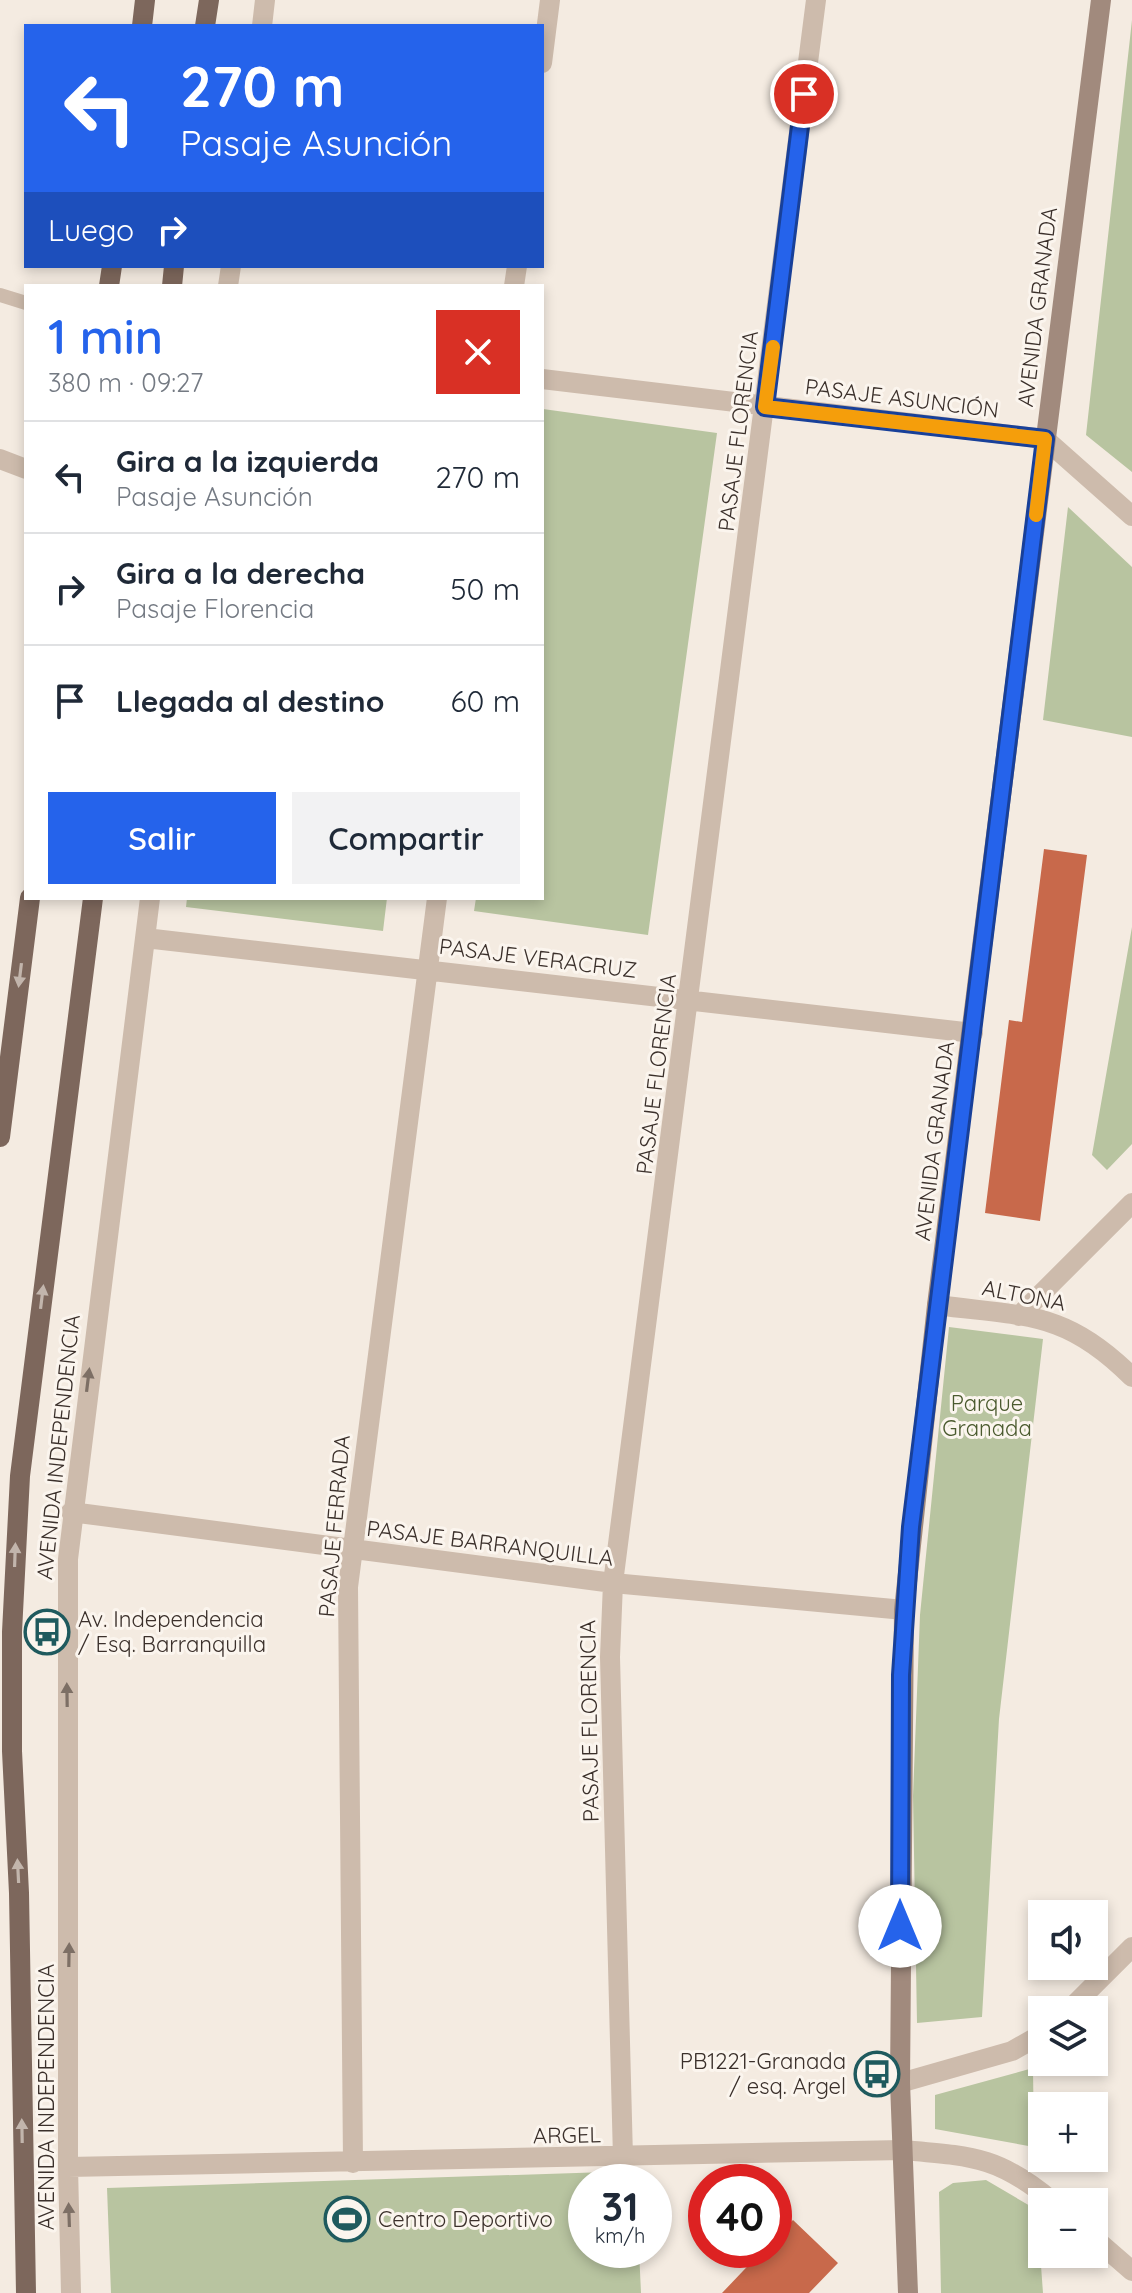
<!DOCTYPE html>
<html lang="es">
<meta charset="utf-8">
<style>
body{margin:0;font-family:Quicksand,sans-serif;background:#f2f2f3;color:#1f2937;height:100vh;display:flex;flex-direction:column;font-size:30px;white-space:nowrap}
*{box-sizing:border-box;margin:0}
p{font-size:26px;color:#747a83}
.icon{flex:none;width:44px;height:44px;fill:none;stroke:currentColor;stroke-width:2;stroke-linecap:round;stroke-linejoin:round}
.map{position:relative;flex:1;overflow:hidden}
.sheet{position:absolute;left:24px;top:284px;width:520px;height:616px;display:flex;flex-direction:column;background:#fff;border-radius:0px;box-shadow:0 4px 12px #0003}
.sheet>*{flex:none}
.hud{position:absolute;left:24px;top:24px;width:520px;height:244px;border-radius:0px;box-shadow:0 4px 12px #0003;background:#2563eb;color:#fff;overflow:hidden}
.controls{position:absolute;left:1028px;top:1900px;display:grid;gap:16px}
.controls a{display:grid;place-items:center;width:80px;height:80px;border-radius:0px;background:#fff;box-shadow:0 4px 12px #0003;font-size:40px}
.speed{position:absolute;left:568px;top:2164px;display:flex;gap:16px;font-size:40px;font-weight:700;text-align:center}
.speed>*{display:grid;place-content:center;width:104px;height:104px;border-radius:50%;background:#fff;box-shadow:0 4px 12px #0003;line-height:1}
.speed small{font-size:20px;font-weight:400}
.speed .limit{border:12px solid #d22;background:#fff;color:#111}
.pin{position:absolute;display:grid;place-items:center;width:68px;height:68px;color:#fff;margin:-34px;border:4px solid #fff;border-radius:50%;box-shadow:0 2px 8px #0007}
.me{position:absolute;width:88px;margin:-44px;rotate:0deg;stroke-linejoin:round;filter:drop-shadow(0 0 6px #0008)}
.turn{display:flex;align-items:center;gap:28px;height:168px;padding:0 24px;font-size:36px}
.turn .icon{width:104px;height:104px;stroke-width:2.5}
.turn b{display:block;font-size:56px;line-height:68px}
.then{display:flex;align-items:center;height:76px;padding:0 24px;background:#0003;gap:16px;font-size:30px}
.round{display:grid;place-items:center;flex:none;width:84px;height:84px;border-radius:0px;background:#f2f2f3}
.head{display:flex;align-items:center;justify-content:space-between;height:136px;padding:0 24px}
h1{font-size:48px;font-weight:600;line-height:60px;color:#2563eb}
.primary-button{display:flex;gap:16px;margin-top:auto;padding:16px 24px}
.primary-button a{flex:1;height:92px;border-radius:0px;background:#2563eb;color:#fff;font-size:32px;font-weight:600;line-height:92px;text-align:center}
.primary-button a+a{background:#f2f2f3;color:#1f2937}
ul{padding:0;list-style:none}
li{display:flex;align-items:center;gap:24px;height:112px;padding:0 24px;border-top:2px solid #e0e1e3}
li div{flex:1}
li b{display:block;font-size:30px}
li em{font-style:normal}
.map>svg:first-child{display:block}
.green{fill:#b8c4a0}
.building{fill:#c8694b}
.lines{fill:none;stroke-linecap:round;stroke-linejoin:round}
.lane{stroke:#cdbbac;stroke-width:14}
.street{stroke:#cdbbac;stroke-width:20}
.secondary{stroke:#a18a7d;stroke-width:20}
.primary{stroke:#7d675c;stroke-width:20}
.oneway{fill:#c2b5ac}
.oneway2{fill:#7d6f65}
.route-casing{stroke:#184099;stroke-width:20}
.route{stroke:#2563eb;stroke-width:14}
.slow{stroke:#f59e0b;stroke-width:14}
.labels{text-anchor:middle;stroke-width:6;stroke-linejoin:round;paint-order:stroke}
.street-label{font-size:22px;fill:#3b302b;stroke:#fbf5ee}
.park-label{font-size:22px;fill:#4a5a2e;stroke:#fbf5ee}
.poi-label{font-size:22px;fill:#3b302b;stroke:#fbf5ee;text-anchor:start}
</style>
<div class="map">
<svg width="1132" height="2293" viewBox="0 0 1132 2293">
<rect width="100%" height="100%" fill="#f4ebe1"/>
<!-- green -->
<path class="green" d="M1132,20V472L1086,435Z
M543,409L717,433L648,935L474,911L476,898H542Z
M1068,507L1132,567V737L1043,720Z
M187,898H387L383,931L186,907Z
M1132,927V1144L1107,1170L1092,1155Z
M949,1327L1043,1339L999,1719L982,2017L917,2023L913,1796L920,1615Z
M1033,2068L1034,2147L935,2129V2095Z
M637,2171V2182H586V2250H639L641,2293H111L107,2188Z
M986,2180L1037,2210L1043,2293H941L939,2192L953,2183Z"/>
<!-- building -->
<path class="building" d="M1044,849L1087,855L1040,1221L985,1213L1009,1020L1022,1022Z
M793,2220L838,2263L809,2293H722L763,2250H774V2239Z"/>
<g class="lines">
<!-- lane -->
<path class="lane" d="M0,295L26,303"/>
<!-- street -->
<path class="street" d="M262,26L265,0
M542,63L550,0
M228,286L231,266
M514,286L517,266
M542,379L1045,439L1132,516
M0,459L26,469
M145,938L973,1033
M937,1305C1026,1317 1065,1310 1132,1377
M1019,1316L1132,1203
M71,1512L613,1583L904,1610
M1069,2010L1132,1947
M900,2083L1012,2051L1042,2034
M623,2158L610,1657L613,1583L816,0
M353,2163L348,1587L437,898
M68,2167L903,2150C971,2156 999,2156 1053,2202
M1094,2238L1132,2271
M71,2293L68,2167V1559L150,898"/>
<!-- secondary -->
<path class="secondary" d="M908,2293L900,2083L904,1610L937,1305L1101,0"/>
<!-- primary -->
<path class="primary" d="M142,26L145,0
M205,26L209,0
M109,286L112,266
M172,286L174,266
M0,1137L30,898
M26,2293L19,1893L12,1751V1632L20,1476L93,898"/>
</g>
<!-- one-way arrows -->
<defs><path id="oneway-solid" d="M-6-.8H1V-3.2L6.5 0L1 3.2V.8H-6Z" transform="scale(2)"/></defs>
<g class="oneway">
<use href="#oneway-solid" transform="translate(20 975) rotate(97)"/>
<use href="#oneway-solid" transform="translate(42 1297) rotate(-83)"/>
<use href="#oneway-solid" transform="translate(15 1555) rotate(-88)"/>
<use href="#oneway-solid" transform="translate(18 1871) rotate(-93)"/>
<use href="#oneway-solid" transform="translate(22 2131) rotate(-91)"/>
</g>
<g class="oneway2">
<use href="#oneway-solid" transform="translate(88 1380) rotate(-83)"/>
<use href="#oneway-solid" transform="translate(67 1695) rotate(-91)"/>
<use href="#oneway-solid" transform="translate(69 1955) rotate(-89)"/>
<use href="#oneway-solid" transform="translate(69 2215) rotate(-92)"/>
</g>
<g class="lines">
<!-- route casing -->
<g class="route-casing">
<path id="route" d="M804,94L765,407L1045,439L911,1527L901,1675L900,1926"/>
</g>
<!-- route -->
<use href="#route" class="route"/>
<!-- slow -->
<path class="slow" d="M773,347L765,407L1045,439L1036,515"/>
</g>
<!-- icons -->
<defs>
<g id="bus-ring" transform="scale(2.3)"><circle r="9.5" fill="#fbf5ee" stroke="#1f5a5e" stroke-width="1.5"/><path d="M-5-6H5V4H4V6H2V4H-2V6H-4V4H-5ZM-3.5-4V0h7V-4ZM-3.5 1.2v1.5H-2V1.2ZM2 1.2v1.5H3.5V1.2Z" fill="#1f5a5e"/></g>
<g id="stadium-ring" transform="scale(2.3)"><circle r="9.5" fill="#fbf5ee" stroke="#1f5a5e" stroke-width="1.5"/><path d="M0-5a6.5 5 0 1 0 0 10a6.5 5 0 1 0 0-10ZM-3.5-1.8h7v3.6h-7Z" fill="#1f5a5e"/></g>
</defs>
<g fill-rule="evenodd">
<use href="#bus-ring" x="47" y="1632"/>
<use href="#bus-ring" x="877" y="2074"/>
<use href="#stadium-ring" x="347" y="2219"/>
</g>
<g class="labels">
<!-- street labels -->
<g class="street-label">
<text transform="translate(1037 307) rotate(-83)" y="8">AVENIDA GRANADA</text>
<text transform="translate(902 398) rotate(7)" y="8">PASAJE ASUNCIÓN</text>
<text transform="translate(738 431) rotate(-83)" y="8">PASAJE FLORENCIA</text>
<text transform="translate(538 958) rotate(7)" y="8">PASAJE VERACRUZ</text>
<text transform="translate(656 1074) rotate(-83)" y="8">PASAJE FLORENCIA</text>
<text transform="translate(934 1141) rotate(-83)" y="8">AVENIDA GRANADA</text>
<text transform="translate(1024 1295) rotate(11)" y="8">ALTONA</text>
<text transform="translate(58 1447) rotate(-84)" y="8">AVENIDA INDEPENDENCIA</text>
<text transform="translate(334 1526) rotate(-85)" y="8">PASAJE FERRADA</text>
<text transform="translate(490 1543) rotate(7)" y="8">PASAJE BARRANQUILLA</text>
<text transform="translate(589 1721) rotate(-91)" y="8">PASAJE FLORENCIA</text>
<text transform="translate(46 2097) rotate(-90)" y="8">AVENIDA INDEPENDENCIA</text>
<text transform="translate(567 2135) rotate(-1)" y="8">ARGEL</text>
</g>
<!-- park labels -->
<g class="park-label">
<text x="987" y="1411">Parque<tspan x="987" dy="25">Granada</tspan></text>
</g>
<!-- poi labels -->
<g class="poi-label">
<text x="78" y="1627">Av. Independencia<tspan x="78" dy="25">/ Esq. Barranquilla</tspan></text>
<text x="846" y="2069" text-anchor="end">PB1221-Granada<tspan x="846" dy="25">/ esq. Argel</tspan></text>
<text x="378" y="2227">Centro Deportivo</text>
</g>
</g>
</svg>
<div class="controls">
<a><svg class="icon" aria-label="sound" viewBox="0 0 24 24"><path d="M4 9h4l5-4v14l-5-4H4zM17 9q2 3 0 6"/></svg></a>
<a><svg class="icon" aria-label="layers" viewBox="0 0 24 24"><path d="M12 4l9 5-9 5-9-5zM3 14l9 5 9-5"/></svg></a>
<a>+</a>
<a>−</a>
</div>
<div class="speed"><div>31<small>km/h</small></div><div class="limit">40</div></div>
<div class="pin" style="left:804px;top:94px;background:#d93025"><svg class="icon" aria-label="arrive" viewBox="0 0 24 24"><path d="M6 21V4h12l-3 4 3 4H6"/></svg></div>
<svg class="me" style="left:900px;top:1926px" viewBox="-20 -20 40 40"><circle r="19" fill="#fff"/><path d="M0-13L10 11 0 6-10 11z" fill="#2563eb"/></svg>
<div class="hud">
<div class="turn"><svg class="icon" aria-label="left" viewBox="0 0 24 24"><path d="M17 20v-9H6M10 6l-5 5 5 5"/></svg><div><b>270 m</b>Pasaje Asunción</div></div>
<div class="then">Luego<svg class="icon" aria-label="right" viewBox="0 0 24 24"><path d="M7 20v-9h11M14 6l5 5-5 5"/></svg></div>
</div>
<section class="sheet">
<div class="head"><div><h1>1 min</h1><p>380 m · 09:27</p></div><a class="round" style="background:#d93025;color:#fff"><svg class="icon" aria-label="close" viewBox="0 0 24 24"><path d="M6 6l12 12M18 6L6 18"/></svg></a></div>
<ul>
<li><svg class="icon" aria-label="left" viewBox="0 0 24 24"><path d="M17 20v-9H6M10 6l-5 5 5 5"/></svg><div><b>Gira a la izquierda</b><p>Pasaje Asunción</p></div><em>270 m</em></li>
<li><svg class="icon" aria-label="right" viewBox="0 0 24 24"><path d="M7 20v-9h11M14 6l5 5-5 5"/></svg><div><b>Gira a la derecha</b><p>Pasaje Florencia</p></div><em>50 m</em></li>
<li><svg class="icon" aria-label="arrive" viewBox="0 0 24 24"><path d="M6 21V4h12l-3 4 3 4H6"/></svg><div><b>Llegada al destino</b></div><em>60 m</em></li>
</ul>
<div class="primary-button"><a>Salir</a><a>Compartir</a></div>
</section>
</div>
